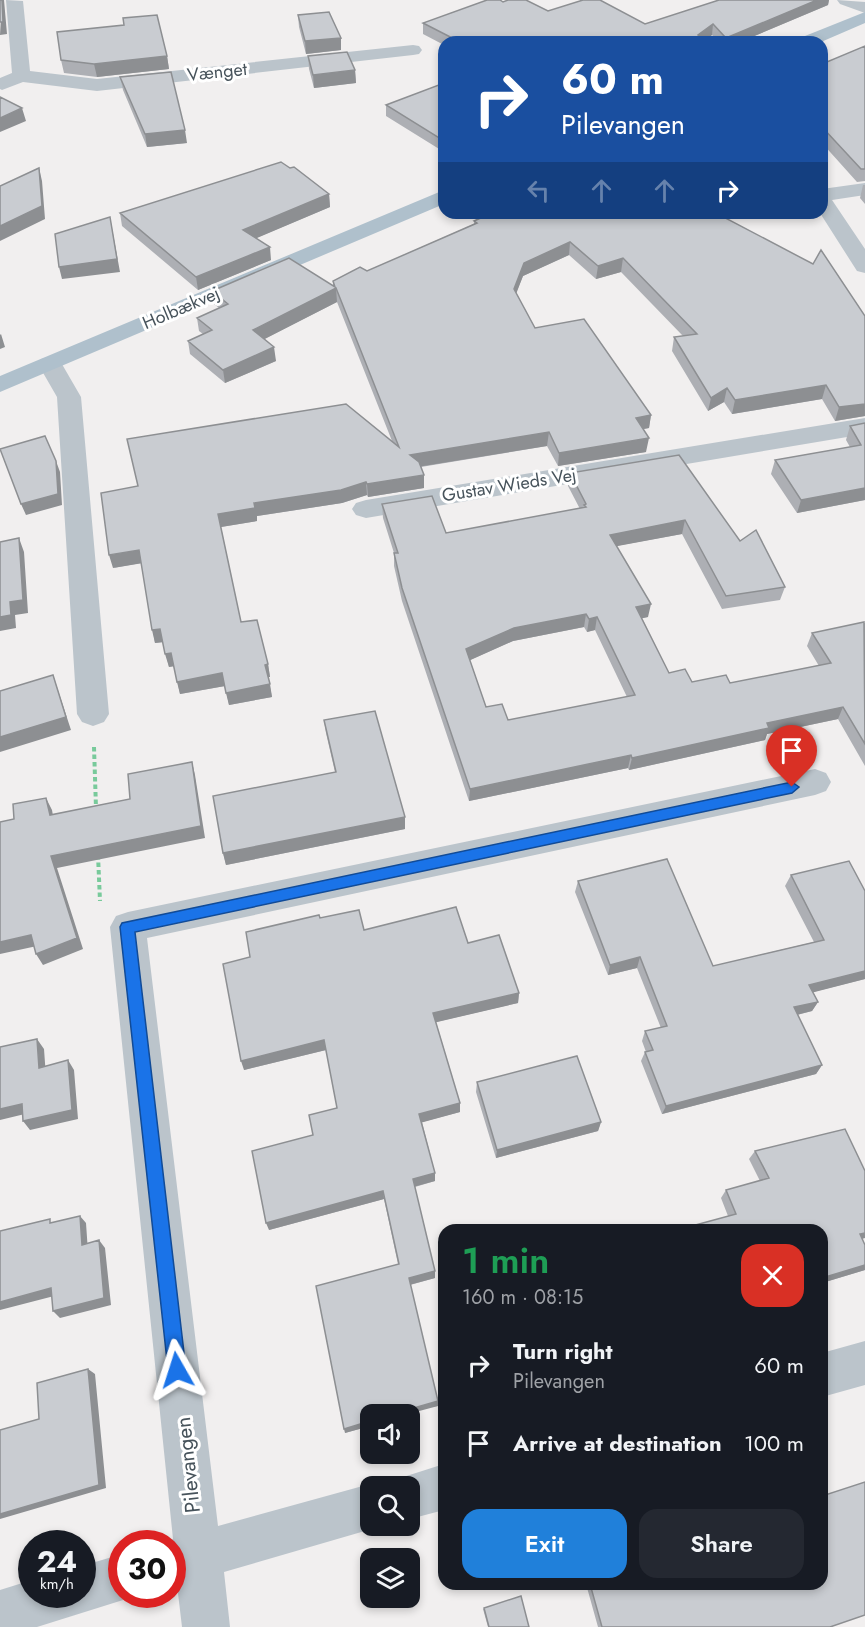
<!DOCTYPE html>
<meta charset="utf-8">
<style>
body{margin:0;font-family:Jost,sans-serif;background:#242831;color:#f1f3f6;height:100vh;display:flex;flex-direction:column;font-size:22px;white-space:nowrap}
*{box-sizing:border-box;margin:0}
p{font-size:20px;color:#9ea1a6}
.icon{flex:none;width:33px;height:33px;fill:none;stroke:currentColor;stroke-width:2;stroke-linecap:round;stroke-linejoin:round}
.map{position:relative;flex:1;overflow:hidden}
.side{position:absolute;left:438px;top:1224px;width:390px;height:366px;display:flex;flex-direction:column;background:#171b24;border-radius:18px;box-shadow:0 3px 9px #0003}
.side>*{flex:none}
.guide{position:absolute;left:438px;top:36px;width:390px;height:183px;border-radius:18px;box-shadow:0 3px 9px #0003;background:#1a4fa0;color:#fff;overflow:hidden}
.buttons{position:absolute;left:360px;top:1404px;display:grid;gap:12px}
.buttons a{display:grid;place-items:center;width:60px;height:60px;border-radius:12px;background:#171b24;box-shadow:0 3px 9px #0003;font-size:30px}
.speed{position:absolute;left:18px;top:1530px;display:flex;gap:12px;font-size:30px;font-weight:700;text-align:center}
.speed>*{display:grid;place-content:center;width:78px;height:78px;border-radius:50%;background:#171b24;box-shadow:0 3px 9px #0003;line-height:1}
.speed small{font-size:15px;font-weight:400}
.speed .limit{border:9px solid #d22;background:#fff;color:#111}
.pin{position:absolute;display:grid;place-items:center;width:51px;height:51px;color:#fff;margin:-62px -26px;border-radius:50% 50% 50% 0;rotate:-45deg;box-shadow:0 0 6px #0007}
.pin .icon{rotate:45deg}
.me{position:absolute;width:66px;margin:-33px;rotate:354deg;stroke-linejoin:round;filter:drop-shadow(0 0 4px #0008)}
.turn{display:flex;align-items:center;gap:21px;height:126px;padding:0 24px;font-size:27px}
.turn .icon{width:78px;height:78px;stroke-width:2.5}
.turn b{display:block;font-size:42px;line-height:51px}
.lanes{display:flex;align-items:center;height:57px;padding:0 24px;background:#0003;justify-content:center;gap:30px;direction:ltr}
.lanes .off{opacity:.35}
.round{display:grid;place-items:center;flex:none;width:63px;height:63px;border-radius:18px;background:#242831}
.summary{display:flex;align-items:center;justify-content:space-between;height:102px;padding:0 24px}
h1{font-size:36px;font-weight:600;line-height:45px;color:#1e9e55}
.button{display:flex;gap:12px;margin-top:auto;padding:12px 24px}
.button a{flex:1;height:69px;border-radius:18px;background:#2080da;color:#fff;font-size:24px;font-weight:600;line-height:69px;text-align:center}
.button a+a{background:#242831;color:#f1f3f6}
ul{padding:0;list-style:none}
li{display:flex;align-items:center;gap:18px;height:78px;padding:0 24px}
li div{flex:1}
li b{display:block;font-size:22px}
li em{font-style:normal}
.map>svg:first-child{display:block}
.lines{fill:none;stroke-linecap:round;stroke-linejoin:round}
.path{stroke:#78ca9b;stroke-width:4;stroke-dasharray:4.5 3;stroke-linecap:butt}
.minor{fill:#bbc4cb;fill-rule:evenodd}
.major{fill:#afc0cc;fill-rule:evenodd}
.wall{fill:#adafb4;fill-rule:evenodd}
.shaded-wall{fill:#8d8f92}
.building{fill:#c9ccd1;stroke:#8d8f92;stroke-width:1.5;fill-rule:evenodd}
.route{fill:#1a73e8;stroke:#114b97;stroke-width:1.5}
.labels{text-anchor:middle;stroke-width:6;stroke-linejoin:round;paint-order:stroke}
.far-street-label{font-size:18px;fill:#47535b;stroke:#fff}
.street-label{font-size:21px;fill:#47535b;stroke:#fff}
</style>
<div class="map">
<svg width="865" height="1627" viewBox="0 0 865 1627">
<rect width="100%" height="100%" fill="#f1efef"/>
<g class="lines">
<!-- path -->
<path class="path" d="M94,747L96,808
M98,855L100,901"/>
<!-- minor -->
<path class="minor" d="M6,0L23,1L30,71L97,79L413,45L419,46L422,50L419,54L413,55L97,91L23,82L2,90L0,89V78L12,73Z
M837,0L865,2V13L840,4Z
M865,183V195L832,200L865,249V273L857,271L820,213H822V189Z
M50,357L59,359L81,397L109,714L104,722L93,726L82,722L77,714L57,397L38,364L41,359Z
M865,418V434L366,518L356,515L352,509L356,503L366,500Z
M815,769L826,773L831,782L826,791L815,795L147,938L218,1526L370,1484L377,1486H370V1526H382L224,1572L230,1627H182L177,1585L172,1587V1544H161L173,1539L110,927L116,916L128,912Z
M865,1341V1385L822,1397V1353Z
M444,1464V1510L410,1519V1486H391L394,1480Z
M122,1554V1594L139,1595L37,1627H0V1590L32,1580V1594H82V1566Z"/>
<!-- major -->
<path class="major" d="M865,12V23L821,42H797L800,38Z
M444,190V204L0,392V376Z"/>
</g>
<!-- wall -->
<path class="wall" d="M719,0H829L828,5L740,42H718L712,35L702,42H444V45L423,34V23L503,2L548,11L645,24Z
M298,15L341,38V50L306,54L299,27Z
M865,46V181L857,182L822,143V64Z
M167,56L169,69L97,77L64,73L61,60Z
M308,56L355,70L356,83L314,88L309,69Z
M120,77L187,143L147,147L123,90Z
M444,83V152L386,116V105Z
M290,168L329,194L330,207L256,238L271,260L198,290L122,226L120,213Z
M863,185H865V204L860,198Z
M492,213L865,316V416L835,421L822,399L732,414L724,402L708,411L672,351L674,337L683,336L621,272L596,279L569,255L523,276L516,293L535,328L651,415L649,428L643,429L646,452L558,466L547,446L421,467L424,475V488L368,497L367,495L342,503L257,516V521L221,527L241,622L268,664L270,677H268L272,697L229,705L225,686L180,694L174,666L169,667L163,642L155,643L141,563L113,568L392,441L337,302L264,339L276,361L225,383L190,354L188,341L203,334L199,331L197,318L219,308L214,304L212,291L333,286V281L367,271L474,224V221Z
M865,423V500L797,513L771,474L775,460L850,447L846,440L850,426Z
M570,473L740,541L785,587L780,600L722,609L682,534L616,546L648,617L642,618L669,673L692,682L730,683L819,666L807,646L812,633L865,623V766L838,719L767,734L765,740L629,770L628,768L469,801L402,601L394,566V553L383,518L382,504L446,533L580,509L568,486ZM584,627L587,632L595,630L627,697L508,720L486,707L470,660L513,641Z
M324,720L405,829L226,865L223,853L335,772L326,733Z
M791,875L865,891V979L813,992L818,1002L812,1011L797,1015L822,1065L816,1074L662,1114L641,1061L645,1052H646L642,1041L645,1031L661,1028L637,968L608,975L575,892L578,881L713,966L814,942L785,886Z
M320,918L364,930L468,943L519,993L518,1003L436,1022L460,1103V1112L422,1122L435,1173V1181L415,1187L435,1278L410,1285L438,1401V1406L370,1414V1426L345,1433L398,1264L384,1199L269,1230L313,1135L337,1108L326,1050L244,1070L250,957Z
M477,1082L601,1122L598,1131L496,1158L476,1092Z
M755,1151L862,1239L865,1245V1270L822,1283V1230L728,1216L721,1198L726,1190L760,1181L749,1159Z
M586,1584H822L830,1627H598Z
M521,1596L529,1627H488L483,1609Z"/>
<!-- shaded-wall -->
<path class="shaded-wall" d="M2,0H4L7,34L0,35Z
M817,0H829L828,5L740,42H725L726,38Z
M713,24L712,35L702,42L698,35Z
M341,38V50L306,54L305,41Z
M167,56L169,69L97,77L94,64Z
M355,70L356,83L314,88L313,75Z
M22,108L26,121L0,132V118Z
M185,130L187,143L147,147L145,134Z
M39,168L42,181L45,219L0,241V226Z
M329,194L330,207L245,243L243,230Z
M110,217L120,272L62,279L59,267Z
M570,242L569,255L523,276L513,302L514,289L524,263Z
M270,247L271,260L198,290L196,277Z
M623,258L621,272L596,279L598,266Z
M336,288L337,302L255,344L253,330Z
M1,334L5,347L0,349V335Z
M274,347L276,361L225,383L223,370Z
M826,385L822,399L732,414L735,400Z
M727,388L724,402L708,411L711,398Z
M865,404V416L835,421L839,407Z
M651,415L649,428L633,431L636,418Z
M549,432L547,446L411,468L410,455Z
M649,438L646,452L558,466L559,453Z
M56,461L60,472L62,505L26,515L21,504Z
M424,475V488L368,497L367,484Z
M366,482L367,495L342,503L257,516V521L221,527L218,514L254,503Z
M865,488V500L797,513L801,500Z
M685,520L682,534L607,548L610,535Z
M19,538L24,552L28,613L15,615L16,628L0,631V617L10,602Z
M139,550L143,563L113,568L109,555Z
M651,604L648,617L634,620L636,607Z
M586,614L584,627L513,641L466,662V649L514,628Z
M597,617L595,630L587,632L589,619Z
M160,629L164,642L155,643L152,630Z
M171,653L175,666L169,667L165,654Z
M268,664L270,677H267L265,665Z
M222,673L225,686L180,694L177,682Z
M53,675L71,730L0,752V737Z
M270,684L272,697L229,705L226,693Z
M843,707L838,719L767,734L765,740L629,770L632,758L767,723Z
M631,755L628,768L469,801L470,789Z
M192,762L195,775L205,838L57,868L83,949L43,965L36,954L51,856Z
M46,798L52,810L55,827L50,815Z
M405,817V829L226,865L223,853Z
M31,935L37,946L0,954V942Z
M640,957L637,968L608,975L610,965Z
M865,971V979L803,995L809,985Z
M519,993L518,1003L433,1023V1013Z
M818,1002L812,1011L788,1017L794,1007Z
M37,1039L44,1049L46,1077L39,1068Z
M324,1040L326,1050L244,1070L241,1061Z
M68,1060L74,1070L78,1119L30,1130L23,1121Z
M822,1065L816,1074L662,1114L666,1106Z
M460,1103V1112L420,1123L419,1114Z
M22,1104L29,1113L0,1120V1109Z
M601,1122L598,1131L496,1158L497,1150Z
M435,1173V1181L413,1187V1179Z
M383,1191L384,1199L269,1230L266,1223Z
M80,1216L86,1223L88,1252L82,1245Z
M865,1233V1238L852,1242L860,1234Z
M99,1240L105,1248L111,1305L60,1318L53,1311Z
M865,1265V1270L822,1283V1278Z
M435,1271V1278L409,1285V1278Z
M51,1288L58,1295L0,1310V1302Z
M88,1369L95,1374L106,1488L0,1519V1514Z
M438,1401V1406L408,1414H393Z
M370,1421V1426L345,1433L344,1429Z"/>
<!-- building -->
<path class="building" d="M0,0H2L3,22H0Z
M487,0H500L503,2L508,0H526L548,11L583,0H600L645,24L719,0H817L726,38L713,24L698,35L702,42H460L423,23Z
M329,12L341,38L305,41L298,15Z
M157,15L167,56L94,64L61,60L57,32L124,25L123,18Z
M865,46V169H861L822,127V64Z
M347,52L355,70L313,75L308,56Z
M171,72L185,130L145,134L120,77Z
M444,83V141L386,105Z
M0,97L22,108L0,118Z
M281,162L290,168L294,167L329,194L243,230L270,247L196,277L120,213Z
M39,168L42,206L0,226V186Z
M492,213H716L813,264L821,250L865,316V404L839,407L826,385L735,400L727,388L711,398L674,337L697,334L623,258L598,266L570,242L524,263L514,289L535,328L584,319L651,415L636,418L649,438L559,453L549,432L410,455L419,462L424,475L367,484L366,482L341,490L254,503L255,508L218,514L241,622L257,620L268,664L265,665L270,684L226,693L222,673L177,682L171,653L165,654L160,629L152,630L139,550L109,555L101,493L138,486L127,439L346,404L399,447L336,288L253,330L274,347L223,370L188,341L212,330L197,318L228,304L212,291L289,258L335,287L333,281L360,267L367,271L477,223L474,221Z
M110,217L117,259L59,267L55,234Z
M865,423V488L801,500L775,460L861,445L850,426Z
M45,436L56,461L58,494L21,504L0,449Z
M679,455L740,541L756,530L785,587L726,596L685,520L610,535L651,604L636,607L669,673L685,669L692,682L726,675L730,683L831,663L812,633L864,622L865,744L843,707L767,723L769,728L632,758L631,755L470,789L402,588L394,553H398L382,504L432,496L446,533L586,507L584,505L586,504L570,473ZM586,614L589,619L597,617L635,695L508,720L502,704L486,707L466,649L514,628Z
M19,538L23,600L10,602L11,615L0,617V542Z
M53,675L66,717L0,737V691Z
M375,711L405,817L223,853L213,796L336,772L324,720Z
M192,762L201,826L51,856L77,938L36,954L31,935L0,942V822L14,819L13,804L46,798L50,815L130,799L128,774Z
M667,859L713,966L824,940L791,875L849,861L865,891V971L809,985L818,1002L794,1007L822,1065L666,1106L645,1052L653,1050L645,1031L667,1026L640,957L610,965L578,881Z
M456,907L468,943L499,935L519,993L433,1013L460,1103L419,1114L435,1173L413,1179L435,1271L409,1278L438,1401L393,1414H370V1421L344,1429L316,1286L399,1264L383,1191L266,1223L252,1151L313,1135L309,1115L337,1108L324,1040L241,1061L223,964L250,957L246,932L319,915L320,918L359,910L364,930Z
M37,1039L39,1068L68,1060L72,1110L23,1121L22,1104L0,1109V1047Z
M577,1056L601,1122L497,1150L477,1082Z
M845,1129L865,1171V1233L860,1234L865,1245V1265L822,1278V1230H677L736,1214L726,1190L769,1178L755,1151Z
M80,1216L82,1245L99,1240L104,1298L53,1311L51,1288L0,1302V1231L50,1219V1223Z
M88,1369L99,1485L0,1514V1430L39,1419L37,1383Z
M865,1482V1615L830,1627H602L590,1584H822V1496Z
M521,1596L529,1627H489L484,1608Z"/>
<!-- route -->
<path class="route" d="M792,782L799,787L792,793L135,932L186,1370L184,1376L177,1379L171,1376L168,1370L120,927L122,923Z"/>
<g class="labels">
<!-- far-street labels -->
<g class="far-street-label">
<text transform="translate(217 72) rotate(-6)" y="6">Vænget</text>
<text transform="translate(181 308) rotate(-23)" y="6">Holbækvej</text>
<text transform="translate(509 485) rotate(-9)" y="6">Gustav Wieds Vej</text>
</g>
<!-- street labels -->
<g class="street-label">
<text transform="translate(188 1465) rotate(-96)" y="7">Pilevangen</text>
</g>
</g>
</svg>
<div class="buttons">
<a><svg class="icon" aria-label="sound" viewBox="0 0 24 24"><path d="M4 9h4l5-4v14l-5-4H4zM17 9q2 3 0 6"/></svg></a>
<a><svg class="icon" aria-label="search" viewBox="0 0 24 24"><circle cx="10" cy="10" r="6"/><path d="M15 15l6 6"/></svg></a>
<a><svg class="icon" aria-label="layers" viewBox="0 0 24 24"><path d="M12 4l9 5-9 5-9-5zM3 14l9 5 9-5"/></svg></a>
</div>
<div class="speed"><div>24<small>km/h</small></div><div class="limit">30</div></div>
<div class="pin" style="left:792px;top:787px;background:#d93025"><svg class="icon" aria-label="arrive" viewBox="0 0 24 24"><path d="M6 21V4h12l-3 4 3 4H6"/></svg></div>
<svg class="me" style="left:177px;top:1370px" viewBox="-20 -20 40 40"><path d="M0-17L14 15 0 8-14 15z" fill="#1a73e8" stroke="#fff" stroke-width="4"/></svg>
<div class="guide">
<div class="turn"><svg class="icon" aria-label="right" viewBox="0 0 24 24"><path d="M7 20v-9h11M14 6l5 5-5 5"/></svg><div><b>60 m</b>Pilevangen</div></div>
<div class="lanes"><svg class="icon off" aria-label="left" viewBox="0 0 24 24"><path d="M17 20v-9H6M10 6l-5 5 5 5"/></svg><svg class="icon off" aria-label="ahead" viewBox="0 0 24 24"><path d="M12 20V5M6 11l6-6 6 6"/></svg><svg class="icon off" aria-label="ahead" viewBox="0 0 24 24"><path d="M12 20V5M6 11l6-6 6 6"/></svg><svg class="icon" aria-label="right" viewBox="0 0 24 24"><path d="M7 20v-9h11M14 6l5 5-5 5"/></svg></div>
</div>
<section class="side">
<div class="summary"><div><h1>1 min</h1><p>160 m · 08:15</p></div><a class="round" style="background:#d93025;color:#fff"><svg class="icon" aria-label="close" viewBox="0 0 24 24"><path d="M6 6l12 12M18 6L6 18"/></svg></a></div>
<ul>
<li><svg class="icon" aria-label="right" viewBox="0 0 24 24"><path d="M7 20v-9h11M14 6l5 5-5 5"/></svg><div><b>Turn right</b><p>Pilevangen</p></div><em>60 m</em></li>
<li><svg class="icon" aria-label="arrive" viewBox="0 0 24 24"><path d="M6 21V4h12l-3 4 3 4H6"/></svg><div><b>Arrive at destination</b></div><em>100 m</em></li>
</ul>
<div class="button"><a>Exit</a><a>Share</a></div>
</section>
</div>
